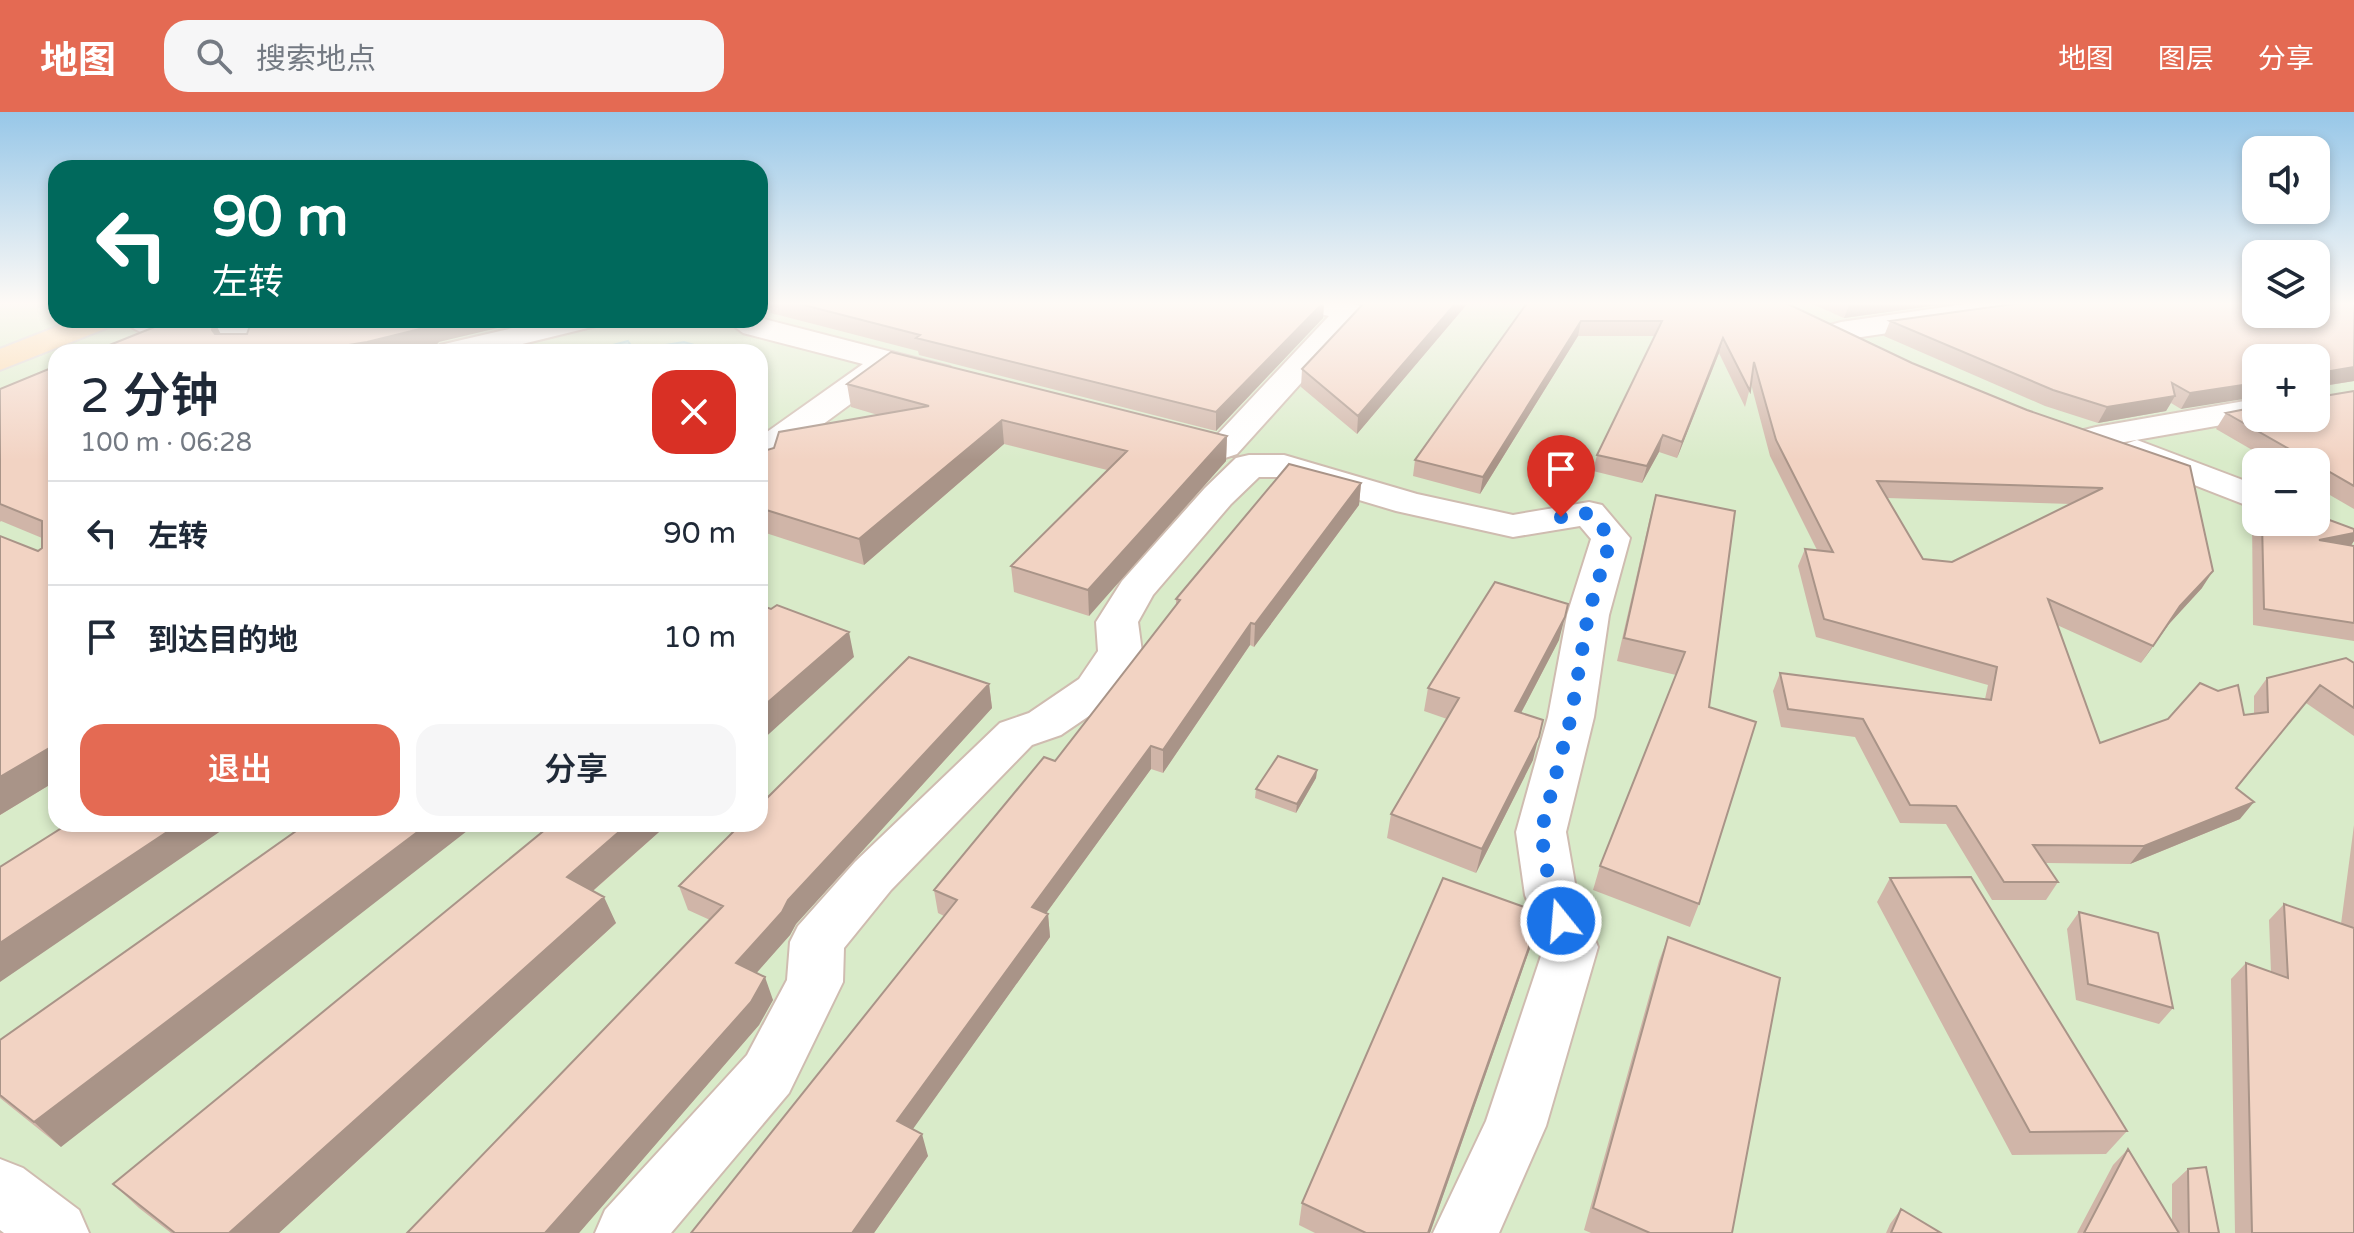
<!DOCTYPE html>
<html lang="zh">
<meta charset="utf-8">
<style>
body{margin:0;font-family:"Varela Round","Noto Sans SC",sans-serif;background:#f6f6f7;color:#1f2937;height:100vh;display:flex;flex-direction:column;font-size:30px;white-space:nowrap}
*{box-sizing:border-box;margin:0}
p{font-size:26px;color:#747a83}
.icon{flex:none;width:44px;height:44px;fill:none;stroke:currentColor;stroke-width:2;stroke-linecap:round;stroke-linejoin:round}
.map{position:relative;flex:1;overflow:hidden}
.sheet{position:absolute;left:48px;top:232px;width:720px;height:488px;display:flex;flex-direction:column;background:#fff;border-radius:24px;box-shadow:0 4px 12px #0003}
.sheet>*{flex:none}
.hud{position:absolute;left:48px;top:48px;width:720px;height:168px;border-radius:24px;box-shadow:0 4px 12px #0003;background:#00695c;color:#fff;overflow:hidden}
.controls{position:absolute;left:2242px;top:24px;display:grid;gap:16px}
.controls a{display:grid;place-items:center;width:88px;height:88px;border-radius:16px;background:#fff;box-shadow:0 4px 12px #0003;font-size:40px}
.pin{position:absolute;display:grid;place-items:center;width:68px;height:68px;color:#fff;margin:-82px -34px;border-radius:50% 50% 50% 0;rotate:-45deg;box-shadow:0 0 8px #0007}
.pin .icon{rotate:45deg}
.me{position:absolute;width:88px;margin:-44px;rotate:343deg;stroke-linejoin:round;filter:drop-shadow(0 0 6px #0008)}
.turn{display:flex;align-items:center;gap:28px;height:168px;padding:0 32px;font-size:36px}
.turn .icon{width:104px;height:104px;stroke-width:2.5}
.turn b{display:block;font-size:56px;line-height:68px}
.round{display:grid;place-items:center;flex:none;width:84px;height:84px;border-radius:24px;background:#f6f6f7}
.summary{display:flex;align-items:center;justify-content:space-between;height:136px;padding:0 32px}
h1{font-size:48px;font-weight:600;line-height:60px}
.primary-button{display:flex;gap:16px;margin-top:auto;padding:16px 32px}
.primary-button a{flex:1;height:92px;border-radius:24px;background:#e46a53;color:#fff;font-size:32px;font-weight:600;line-height:92px;text-align:center}
.primary-button a+a{background:#f6f6f7;color:#1f2937}
ul{padding:0;list-style:none}
li{display:flex;align-items:center;gap:24px;height:104px;padding:0 32px;border-top:2px solid #e0e1e3}
li div{flex:1}
li b{display:block;font-size:30px}
li em{font-style:normal}
header{display:flex;align-items:center;gap:48px;box-sizing:border-box;height:112px;padding:0 40px;background:#e46a53;color:#fff}
header strong{font-size:38px}
nav{display:flex;gap:44px;margin-inline-start:auto;font-size:28px}
.search{width:560px;height:72px;background:#f6f6f7;display:flex;align-items:center;gap:20px;box-sizing:border-box;padding:0 28px;border-radius:24px;color:#747a83;font-size:30px}
.map>svg:first-child{display:block}
.green{fill:#d9ebc9;fill-rule:evenodd}
.water{fill:#bfe4e7;stroke:#a5d4d9;stroke-width:2}
.lines{fill:none;stroke-linecap:round;stroke-linejoin:round}
.minor-casing{stroke:#cfbcb0;stroke-width:4}
.major-casing{stroke:#d9d1cd;stroke-width:4}
.minor{fill:#fff;fill-rule:evenodd}
.major{fill:#f9d5a6;fill-rule:evenodd}
.wall{fill:#d0b5a8;fill-rule:evenodd}
.shaded-wall{fill:#a99488}
.building{fill:#f2d3c3;stroke:#a99488;stroke-width:2;fill-rule:evenodd}
.route{stroke:#1a73e8;stroke-width:14;stroke-dasharray:0 25.2}
</style>
<header>
<strong>地图</strong>
<div class="search"><svg class="icon" aria-label="search" viewBox="0 0 24 24"><circle cx="10" cy="10" r="6"/><path d="M15 15l6 6"/></svg>搜索地点</div>
<nav><a>地图</a><a>图层</a><a>分享</a></nav>
</header>
<div class="map">
<svg width="2354" height="1121" viewBox="0 0 2354 1121">
<rect width="100%" height="100%" fill="#fdf5eb"/>
<!-- green -->
<path class="green" d="M0,191H56V208H760V191H2256V202H2316L2354,191V1121H0ZM56,240H760V712H56ZM2256,246H2316V306H2256ZM2256,350H2316V410H2256Z"/>
<!-- water -->
<path class="water" d="M628,229L634,238L684,230L715,239L587,240Z"/>
<g class="lines">
<!-- minor casing -->
<g class="minor-casing">
<path id="minor" d="M1294,191H1348L1361,194L1365,200L1237,342L1225,346L1160,329L1155,322L1160,315L1172,312L1217,323L1329,204L1298,197Z
M1972,191H2045L2040,197L2030,200L1841,228L1830,225L1826,219L1830,213L1841,210Z
M760,206L950,255L955,262L950,269L939,272L894,260L773,349L760,352V325L863,252L743,221L726,208Z
M125,208H258L262,214L258,240H226L230,224C202,225 143,234 125,208Z
M547,208H600L596,214L490,240H435L440,233Z
M2256,287V306H2260L2256,307L2096,335L2084,332L2079,325L2084,318L2096,315Z
M2137,328L2256,373V397L2125,346L2119,339L2125,332Z
M1249,343H1284L1417,382L1513,403L1589,390L1602,393L1630,426L1609,503L1594,605L1566,720L1577,783L1598,835L1546,1014L1499,1121H1433L1486,1009L1544,835L1525,783L1516,720L1548,605L1567,503L1591,427L1580,414L1513,425L1396,399L1282,365H1259L1231,392L1153,483L1138,510L1142,540L1111,589L1061,623L1032,633L891,778L844,836L843,870L789,981L671,1121H595L605,1098L747,943L787,868L790,830L798,814L855,750L1000,611L1029,601L1079,567L1098,539L1096,510L1122,469L1205,376L1236,346Z
M0,1047L23,1056L79,1098L89,1121H4L0,1118Z"/>
</g>
<!-- major casing -->
<g class="major-casing">
<path id="major" d="M74,208H116L112,214L0,258V237Z"/>
</g>
<!-- minor -->
<use href="#minor" class="minor"/>
<!-- major -->
<use href="#major" class="major"/>
</g>
<!-- wall -->
<path class="wall" d="M769,191H1324L1323,206L1216,319L919,243L918,239L771,201Z
M1357,191H1468L1357,322L1301,275L1302,257L1362,192Z
M1527,191H1786L1912,251L2027,298L2202,476L2169,512L2141,551L2057,513L2100,631L2254,602V584L2267,566L2354,551V624L2306,591L2236,677L2240,707L2130,752L2046,751L2058,770L2046,788H1992L1946,712L1900,711L1855,625L1781,615L1773,579L1780,561L1985,587L1988,573L1816,525L1798,454L1805,437L1817,438L1770,344L1751,272L1745,295L1719,241L1677,346L1659,340L1642,371L1593,359L1597,343L1655,224H1578L1480,382L1413,364L1415,348ZM1887,386L2071,392L1952,450L1923,447Z
M1810,191H1953L1844,206Z
M2354,191V269L2324,274V284L2354,279V397L2316,375V350H2273L2216,317L2226,301L2316,306V246L2181,297L2171,291L2166,299L2098,311L2045,294L1884,224L1890,209Z
M56,254V669L0,703V424L38,439L42,436V426L1,409L0,410V277Z
M847,272L1227,324L1226,349L1089,504L1014,480L1011,454L1107,358L1004,332L864,453L760,419V340L878,303L851,295Z
M1361,371L1359,393L1254,535L1250,533L1163,661L1151,657L1046,801L1048,802L1050,825L912,1017L928,1044L874,1121H691L944,804L938,801L934,778L1055,649L1176,493V487Z
M1656,383L1709,595L1699,792L1690,815L1593,778L1600,754L1676,563L1617,549L1650,405Z
M2256,397V410H2316L2354,417V429L2351,433L2354,434V529L2253,513L2252,404Z
M1559,528L1521,601L1533,648L1476,761L1387,726L1391,702L1447,607L1424,599L1428,576Z
M989,572L992,596L796,812L790,823L756,861L773,888L759,913L579,1121H407L710,808L688,798L679,774Z
M1317,658L1316,666L1296,701L1255,686L1256,677Z
M527,712H668L593,779L616,811L279,1121H171L139,1096L113,1072L543,720Z
M2354,713V1121H2235L2231,867L2246,851L2271,860L2269,808L2284,792L2341,812Z
M1890,766L2127,1019L2106,1042L2012,1043L1877,790Z
M2079,800L2173,896L2159,912L2076,888L2067,817Z
M1534,825L1430,1121H1315L1299,1113L1302,1091Z
M1668,825L1732,1121H1591L1584,1118L1659,849Z
M0,928L61,1035L0,986Z
M2128,1037L2172,1110V1072L2188,1057L2219,1121H2077L2113,1053Z
M1901,1097L1941,1121H1886L1890,1112Z"/>
<!-- shaded-wall -->
<path class="shaded-wall" d="M1323,191H1324L1323,206L1216,319V300Z
M1456,191H1468L1357,322L1358,304Z
M1850,191H1953L1844,206Z
M435,208H531L439,230L433,237L423,240H306Z
M214,209L225,230L223,239L212,218Z
M1581,209L1578,224L1480,382L1483,365Z
M1723,226L1719,241L1677,346L1682,330Z
M2354,255V269L2316,275L2324,260Z
M2256,271V285L2181,297L2190,281Z
M2175,284L2166,299L2098,311L2107,295Z
M1002,308L1004,332L864,453L859,427Z
M1663,323L1659,340L1642,371L1647,354Z
M1227,324L1226,349L1089,504L1088,478Z
M1361,371L1359,393L1254,535L1255,512Z
M2354,421V429L2350,435L2319,428Z
M2213,459L2202,476L2169,512L2141,551L2180,494Z
M1565,505L1559,528L1510,622L1515,599Z
M1251,511L1250,533L1163,661V638Z
M849,520L854,545L760,630V597Z
M989,572L992,596L796,812L790,823L744,875L736,851L788,788Z
M1543,608L1533,648L1476,761L1482,737Z
M56,632V669L0,703V665Z
M1151,634V657L1034,818L1032,795Z
M1317,658L1316,666L1296,701L1297,692Z
M2254,690L2240,707L2130,752L2144,734Z
M179,712H231L0,870V831Z
M428,712H476L61,1035L34,1010Z
M628,712H668L579,791L567,765Z
M604,785L616,811L279,1121H229Z
M1541,801L1534,825L1430,1121H1428Z
M1048,802L1050,825L903,1031L897,1009Z
M765,865L773,888L759,913L579,1121H545Z
M922,1022L928,1044L874,1121H852Z"/>
<!-- building -->
<path class="building" d="M796,191H1323L1216,300L916,226L920,223Z
M1364,191H1456L1358,304L1302,257Z
M1527,191H1786L1912,251L2027,298L2190,354L2213,459L2180,494L2153,534L2048,487L2100,631L2168,607L2200,571L2218,579L2238,573L2244,603L2268,600L2267,566L2346,546L2354,551V596L2320,573L2236,676L2254,690L2144,734L2033,733L2058,770H2004L1956,694L1910,693L1863,607L1788,597L1780,561L1991,588L1997,555L1824,507L1805,437L1833,440L1776,328L1754,250L1750,279L1723,226L1682,330L1663,323L1647,354L1597,343L1662,209H1581L1483,365L1415,348ZM1877,369L2103,376L1952,450L1923,447Z
M2021,191H2256V202H2316V191H2354V255L2324,260V284L2354,279V374L2316,352V350H2312L2226,301L2256,295V306H2316V246H2256V271L2190,281L2172,271L2175,284L2107,295L2053,278L1890,209Z
M252,208H435L431,209L424,216L367,230L306,240H92L162,212L214,209L212,218L215,222H247Z
M891,240L1227,324L1088,478L1011,454L1127,339L1002,308L859,427L760,396V377L765,374L760,372V340L774,336L779,320L929,294L847,272Z
M56,254V632L0,665V424L38,439L42,436V409L0,392V277Z
M1289,352L1361,371L1255,512L1251,511L1163,638L1151,634L1032,795L1048,802L897,1009L922,1022L852,1121H691L957,788L934,778L1044,645L1055,649L1180,488L1176,487Z
M1656,383L1735,399L1709,595L1756,610L1699,792L1600,754L1685,540L1624,526Z
M2316,403L2354,417V421L2319,428L2354,434V511L2264,497L2262,410H2316Z
M1495,470L1568,492L1565,505L1515,599L1543,608L1539,625L1482,737L1391,702L1459,586L1428,576Z
M760,493L771,497L777,493L849,520L760,597Z
M909,545L989,572L788,788L782,800L736,851L765,865L751,890L545,1121H407L723,794L679,774L741,712H760V693Z
M1278,644L1317,658L1297,692L1256,677Z
M68,712H179L0,831V755Z
M306,712H428L34,1010L0,983V928Z
M552,712H628L567,765L604,785L229,1121H175L113,1072Z
M1971,765L2127,1019L2030,1020L1890,766Z
M1443,766L1541,801L1428,1121H1366L1302,1091Z
M2284,792L2354,816V1121H2252L2246,851L2288,866Z
M2079,800L2158,821L2173,896L2088,872Z
M1668,825L1780,866L1732,1121H1650L1593,1096Z
M2128,1037L2179,1121H2084Z
M2206,1055L2219,1121H2189L2188,1057Z
M1901,1097L1941,1121H1891Z"/>
<!-- sky -->
<linearGradient id="sky" x2="0" y2="1"><stop stop-color="#97c7e8"/><stop offset="0.55" stop-color="#fefaf6"/><stop offset="1" stop-color="#fefaf6" stop-opacity="0"/></linearGradient>
<rect width="2354" height="348" fill="url(#sky)"/>
<g class="lines">
<!-- route -->
<path class="route" d="M1561,405L1589,401L1611,426L1588,503L1571,605L1541,720L1551,783L1561,809"/>
</g>
</svg>
<div class="controls">
<a><svg class="icon" aria-label="sound" viewBox="0 0 24 24"><path d="M4 9h4l5-4v14l-5-4H4zM17 9q2 3 0 6"/></svg></a>
<a><svg class="icon" aria-label="layers" viewBox="0 0 24 24"><path d="M12 4l9 5-9 5-9-5zM3 14l9 5 9-5"/></svg></a>
<a>+</a>
<a>−</a>
</div>
<div class="pin" style="left:1561px;top:405px;background:#d93025"><svg class="icon" aria-label="arrive" viewBox="0 0 24 24"><path d="M6 21V4h12l-3 4 3 4H6"/></svg></div>
<svg class="me" style="left:1561px;top:809px" viewBox="-20 -20 40 40"><circle r="17" fill="#1a73e8" stroke="#fff" stroke-width="3"/><path d="M0-11L8 9 0 5-8 9z" fill="#fff"/></svg>
<div class="hud">
<div class="turn"><svg class="icon" aria-label="left" viewBox="0 0 24 24"><path d="M17 20v-9H6M10 6l-5 5 5 5"/></svg><div><b>90 m</b>左转</div></div>
</div>
<section class="sheet">
<div class="summary"><div><h1>2 分钟</h1><p>100 m · 06:28</p></div><a class="round" style="background:#d93025;color:#fff"><svg class="icon" aria-label="close" viewBox="0 0 24 24"><path d="M6 6l12 12M18 6L6 18"/></svg></a></div>
<ul>
<li><svg class="icon" aria-label="left" viewBox="0 0 24 24"><path d="M17 20v-9H6M10 6l-5 5 5 5"/></svg><div><b>左转</b></div><em>90 m</em></li>
<li><svg class="icon" aria-label="arrive" viewBox="0 0 24 24"><path d="M6 21V4h12l-3 4 3 4H6"/></svg><div><b>到达目的地</b></div><em>10 m</em></li>
</ul>
<div class="primary-button"><a>退出</a><a>分享</a></div>
</section>
</div>
